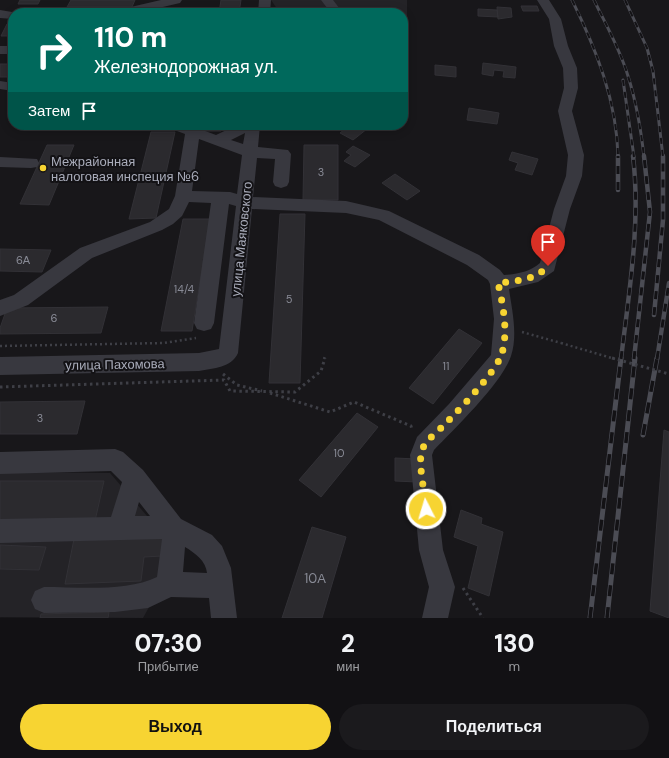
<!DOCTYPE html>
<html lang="ru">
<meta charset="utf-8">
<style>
body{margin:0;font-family:"DM Sans",sans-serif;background:#1b1a1d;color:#f1f3f6;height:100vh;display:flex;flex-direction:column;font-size:15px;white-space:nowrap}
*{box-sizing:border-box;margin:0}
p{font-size:13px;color:#9c9da0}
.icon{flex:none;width:22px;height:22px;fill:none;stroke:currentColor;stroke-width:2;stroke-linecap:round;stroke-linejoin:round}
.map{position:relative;height:618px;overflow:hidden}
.drawer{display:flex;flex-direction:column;background:#121114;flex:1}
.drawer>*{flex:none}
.banner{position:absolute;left:8px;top:8px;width:400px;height:122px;border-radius:16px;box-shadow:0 2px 10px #0003,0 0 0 1px #313134;background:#00695c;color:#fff;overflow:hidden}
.pin{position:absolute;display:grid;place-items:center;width:34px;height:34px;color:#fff;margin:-41px -17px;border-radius:50% 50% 50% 0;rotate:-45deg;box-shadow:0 0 4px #0007}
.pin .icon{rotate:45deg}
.me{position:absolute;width:44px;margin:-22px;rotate:355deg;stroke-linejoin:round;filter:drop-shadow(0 0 3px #0008)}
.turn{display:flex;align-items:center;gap:14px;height:84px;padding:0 20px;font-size:18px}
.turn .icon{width:52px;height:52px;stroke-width:2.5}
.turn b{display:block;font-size:28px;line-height:34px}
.then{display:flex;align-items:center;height:38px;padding:0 20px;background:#0003;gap:8px;font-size:15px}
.eta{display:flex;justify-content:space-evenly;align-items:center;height:68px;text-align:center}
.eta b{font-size:24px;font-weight:800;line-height:28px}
.primary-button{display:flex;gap:8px;margin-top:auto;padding:8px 20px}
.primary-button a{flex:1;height:46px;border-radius:24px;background:#f7d432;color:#111;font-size:16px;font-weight:800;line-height:46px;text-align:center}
.primary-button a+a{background:#1b1a1d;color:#f1f3f6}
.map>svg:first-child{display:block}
.built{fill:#242327}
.building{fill:#2b2a2e;stroke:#323136}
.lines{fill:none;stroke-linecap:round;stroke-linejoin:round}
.path-far1{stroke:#3e3f46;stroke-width:2.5;stroke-dasharray:2 3;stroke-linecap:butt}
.path{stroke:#3e3f46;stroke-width:3;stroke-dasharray:2.5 3.5;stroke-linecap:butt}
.minor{fill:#38383f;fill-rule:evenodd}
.rail-far2-casing{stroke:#4b4c54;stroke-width:3}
.rail-far1-casing{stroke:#4b4c54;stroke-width:4.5}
.rail-casing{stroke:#4b4c54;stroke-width:5}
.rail-far2{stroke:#131215;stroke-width:2;stroke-dasharray:6;stroke-linecap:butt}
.rail-far1{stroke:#131215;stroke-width:3;stroke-dasharray:8;stroke-linecap:butt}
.rail{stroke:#131215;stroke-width:3.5;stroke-dasharray:11;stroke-linecap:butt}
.path-bridge-far1{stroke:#3e3f46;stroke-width:2.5;stroke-dasharray:2 3;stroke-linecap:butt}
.path-bridge{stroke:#3e3f46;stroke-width:3;stroke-dasharray:2.5 3.5;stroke-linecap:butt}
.route{stroke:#f7d432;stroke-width:7;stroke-dasharray:0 12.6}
.poi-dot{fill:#f7d432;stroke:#131215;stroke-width:1.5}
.labels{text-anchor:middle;stroke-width:4;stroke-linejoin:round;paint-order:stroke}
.number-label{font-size:11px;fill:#898b96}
.poi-label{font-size:13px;fill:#a9acba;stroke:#131215;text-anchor:start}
.street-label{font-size:13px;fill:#a9acba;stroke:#131215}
.near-number-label{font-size:13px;fill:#898b96}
</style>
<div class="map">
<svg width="669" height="618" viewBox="0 0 669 618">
<rect width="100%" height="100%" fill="#18171a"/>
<!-- built -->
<path class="built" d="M271,0H407V28L403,32V13H280Z
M0,472L110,473L179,553L143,618L0,617Z"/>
<!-- building -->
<path class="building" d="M20,0H40L38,4H18Z
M71,0H135L132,7H67Z
M221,0H241L239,13H219Z
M521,6H537L539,11H523Z
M497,7L511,8L512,17L498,19Z
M478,9L497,10L498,17L478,16Z
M7,24H13V36H1Z
M483,63L516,67L515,78L503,77L504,71L494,70L493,76L482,74Z
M0,64H13V77H0Z
M435,65L456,67V77L435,75Z
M469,108L499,113L497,124L467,120Z
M198,125H222L221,131H197Z
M282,125H306V130H282Z
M350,125H372L353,140L340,133Z
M151,132H175L156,218L129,219Z
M47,145H74L49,205L20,204Z
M304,145H338V200H303Z
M353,146L370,155L355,167L344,161L351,155L346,152Z
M512,152L538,159L532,175L515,170L518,163L509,160Z
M395,174L420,191L407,200L382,183Z
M280,214H305L300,383H269Z
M183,219H210L192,331H161Z
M0,249L51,250L42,272L0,271Z
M108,307L101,333L0,334V328L7,308Z
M459,329L482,343L433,404L409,388Z
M85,401L77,434H0V402Z
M357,413L378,427L321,497L299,480Z
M664,430L669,432V618L650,611Z
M395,458L417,459V482L395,481Z
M0,481H104L95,521H0Z
M461,510L482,518L481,524L503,532L489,596L468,588L478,546L454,537Z
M312,527L346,537L322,618H282Z
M164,534L162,556L144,557L141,581L65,584L74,539Z
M0,545L46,547L39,570L0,569Z
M109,612L108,618H40L41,614Z"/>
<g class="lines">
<!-- path-far1 -->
<path class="path-far1" d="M522,332L561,343
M0,346L164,343L196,338
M324,359L325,356"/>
<!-- path -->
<path class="path" d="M223,374L237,385L262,391
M0,387L224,380L230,391L295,392L321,371L325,358
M270,393L330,412L354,402L411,426L412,430
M463,588L483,618"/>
<!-- minor -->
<path class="minor" d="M161,0H182L180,3L137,13H79L85,9H122Z
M259,0H271L270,13H258Z
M321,0H333L343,13H331Z
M537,0H549L561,19L568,46L577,68L578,88L572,111L584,155L582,176L570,209L554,271L538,282L509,289C512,310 518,335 511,356C502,383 455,428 434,450L432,455L443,550L455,587L448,618H422L429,587L419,550L410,455L417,437L449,404L491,355L494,319L490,284L488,280L467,265L379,220L346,213L252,209L238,353C231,368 214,368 199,371L0,375V357L199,353L219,349L236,206L229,204L214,323L211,329L204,331L197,329L194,323L211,203L189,202L182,216L173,224L162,230L92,258L28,305L0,316V300L14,295L80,248L150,222L169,209L175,196L185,134L169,128L167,125H189L216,135L237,125H260L258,147L288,150L291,154L289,182L287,186L281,188L275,186L273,182L275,159L257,158L253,197L346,201L389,211L479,255L500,270L504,275C517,274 530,272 540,263L554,209L566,176L568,155L558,111L564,88L563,68L554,46L549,19ZM245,133L243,144L231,140ZM199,139L242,155L237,194L230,192L192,191Z
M0,10L18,13H13V19L0,18Z
M0,46H13V54H0Z
M0,81L13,83V91L0,89Z
M0,157L37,159L39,163L37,167L31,168L0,167Z
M115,449L123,452L143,470L181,519L212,535L222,546L231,568L237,618H211L209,598L171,597L148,608L115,612L44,613L35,609L31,600L35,591L44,587C78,587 127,592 157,577L162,539L0,543V519L111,517L122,482L111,471L0,474V452ZM139,502L150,516H135ZM185,547C195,553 206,561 207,573L183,572Z"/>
<!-- rail-far2 casing -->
<g class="rail-far2-casing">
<path id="rail-far2" d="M572,0C596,49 617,101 618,157
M594,0C606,25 620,49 628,76C636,101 641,130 644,157
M625,0L647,48L653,71L663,157
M623,80L634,157"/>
</g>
<!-- rail-far1 casing -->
<g class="rail-far1-casing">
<path id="rail-far1" d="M618,190V156
M654,315L663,220V156
M621,359C629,292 641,223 633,156
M634,359L650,212L644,156
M657,359L669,283"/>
</g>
<!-- rail casing -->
<g class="rail-casing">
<path id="rail" d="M643,435L657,358
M590,618L621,358
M607,618L635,358"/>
</g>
<!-- rail-far2 -->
<use href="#rail-far2" class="rail-far2"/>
<!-- rail-far1 -->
<use href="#rail-far1" class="rail-far1"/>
<!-- rail -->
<use href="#rail" class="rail"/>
<!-- path-bridge-far1 -->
<path class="path-bridge-far1" d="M561,343L615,359"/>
<!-- path-bridge -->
<path class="path-bridge" d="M612,358L669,374"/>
</g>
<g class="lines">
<!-- route -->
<path class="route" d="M426,509C425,494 419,468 421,454C423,442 435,434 443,426C458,411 494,374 501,356C509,334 503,305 498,283C516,281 536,280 548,266"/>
</g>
<!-- markers -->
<circle class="poi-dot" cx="43" cy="168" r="4"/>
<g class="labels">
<!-- number labels -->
<g class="number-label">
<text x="321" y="176">3</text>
<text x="23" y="264">6А</text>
<text x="184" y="293">14/4</text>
<text x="289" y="303">5</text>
<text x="54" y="322">6</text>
<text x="446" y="370">11</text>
<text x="40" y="422">3</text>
<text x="339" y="457">10</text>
</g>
<!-- poi labels -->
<g class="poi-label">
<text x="51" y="166">Межрайонная<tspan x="51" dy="15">налоговая инспеция №6</tspan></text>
</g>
<!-- street labels -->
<g class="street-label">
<text transform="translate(241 239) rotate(-84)" y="5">улица Маяковского</text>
<text transform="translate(115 364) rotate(-1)" y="5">улица Пахомова</text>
</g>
<!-- near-number labels -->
<g class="near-number-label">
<text x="315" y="583">10А</text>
</g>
</g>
</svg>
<div class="pin" style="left:548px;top:266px;background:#d93025"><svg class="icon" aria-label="arrive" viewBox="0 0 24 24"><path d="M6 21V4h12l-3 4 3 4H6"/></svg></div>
<svg class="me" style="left:426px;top:509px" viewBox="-20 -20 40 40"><circle r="17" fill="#f7d432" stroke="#fff" stroke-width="3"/><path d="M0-11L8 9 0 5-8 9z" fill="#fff"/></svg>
<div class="banner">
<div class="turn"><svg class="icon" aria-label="right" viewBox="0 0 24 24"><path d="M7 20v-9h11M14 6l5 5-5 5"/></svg><div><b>110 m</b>Железнодорожная ул.</div></div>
<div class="then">Затем<svg class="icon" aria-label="arrive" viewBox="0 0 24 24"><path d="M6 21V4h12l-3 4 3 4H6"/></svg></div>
</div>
</div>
<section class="drawer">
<div class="eta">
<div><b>07:30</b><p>Прибытие</p></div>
<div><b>2</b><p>мин</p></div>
<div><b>130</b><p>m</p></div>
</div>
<div class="primary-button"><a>Выход</a><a>Поделиться</a></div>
</section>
